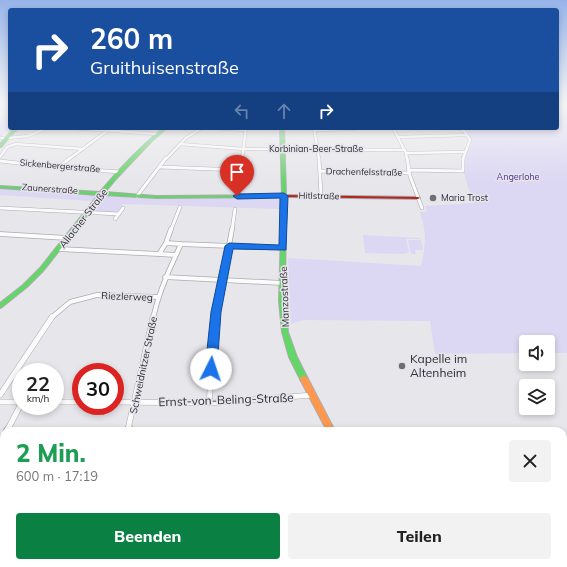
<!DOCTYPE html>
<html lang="de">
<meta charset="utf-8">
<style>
body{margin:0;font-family:Mulish,sans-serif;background:#f2f2f2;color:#222;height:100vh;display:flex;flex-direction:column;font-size:15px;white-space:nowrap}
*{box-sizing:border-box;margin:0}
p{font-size:13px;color:#767676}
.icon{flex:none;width:22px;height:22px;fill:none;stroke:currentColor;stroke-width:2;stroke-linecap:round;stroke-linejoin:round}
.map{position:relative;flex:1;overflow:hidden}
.details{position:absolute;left:0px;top:427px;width:567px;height:140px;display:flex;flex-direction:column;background:#fff;border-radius:12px 12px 0 0;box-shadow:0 2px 6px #0003}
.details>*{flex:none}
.guide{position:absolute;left:8px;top:8px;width:551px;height:122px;border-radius:4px;box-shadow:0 2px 6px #0003;background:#1a4fa0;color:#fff;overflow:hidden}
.buttons{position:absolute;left:519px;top:335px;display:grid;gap:8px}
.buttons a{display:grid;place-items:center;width:36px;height:36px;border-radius:4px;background:#fff;box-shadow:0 2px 6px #0003;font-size:20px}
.speed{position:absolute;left:12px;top:363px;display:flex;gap:8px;font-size:20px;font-weight:700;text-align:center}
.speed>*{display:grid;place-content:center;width:52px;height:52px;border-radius:50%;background:#fff;box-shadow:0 2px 6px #0003;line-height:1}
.speed small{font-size:10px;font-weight:400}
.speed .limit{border:6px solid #d22;background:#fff;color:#111}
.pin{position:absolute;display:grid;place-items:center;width:34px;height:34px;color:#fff;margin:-41px -17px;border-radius:50% 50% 50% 0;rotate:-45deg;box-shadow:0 0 4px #0007}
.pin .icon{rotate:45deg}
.me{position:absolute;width:44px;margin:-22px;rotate:4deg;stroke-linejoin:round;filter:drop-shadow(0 0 3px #0008)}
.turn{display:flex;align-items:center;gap:14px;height:84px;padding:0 16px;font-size:18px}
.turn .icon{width:52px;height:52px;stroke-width:2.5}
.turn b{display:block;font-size:28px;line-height:34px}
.lanes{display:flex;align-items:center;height:38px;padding:0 16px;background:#0003;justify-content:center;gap:20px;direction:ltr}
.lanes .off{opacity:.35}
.round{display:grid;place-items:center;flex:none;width:42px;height:42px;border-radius:4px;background:#f2f2f2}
.head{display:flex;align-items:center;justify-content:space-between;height:68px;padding:0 16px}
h1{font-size:24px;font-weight:800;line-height:30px;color:#1e9e55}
.cta{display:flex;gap:8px;margin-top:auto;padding:8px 16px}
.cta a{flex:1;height:46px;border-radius:4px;background:#0b8043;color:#fff;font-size:16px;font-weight:800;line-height:46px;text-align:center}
.cta a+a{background:#f2f2f2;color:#222}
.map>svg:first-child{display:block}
.green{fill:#dcd7f3}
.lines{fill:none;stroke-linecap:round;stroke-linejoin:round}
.street-far4-casing{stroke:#acacaf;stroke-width:3.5}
.street-far3-casing{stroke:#acacaf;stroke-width:4}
.street-far2-casing{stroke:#acacaf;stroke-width:5.5}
.street-far1-casing{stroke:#acacaf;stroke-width:6}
.street-casing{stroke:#acacaf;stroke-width:8}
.fast-casing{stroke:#acacaf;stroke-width:2}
.slow-casing{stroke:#acacaf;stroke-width:2}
.jam-casing{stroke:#acacaf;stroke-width:2}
.street-far4{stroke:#fbfbfc;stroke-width:2.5}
.street-far3{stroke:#fbfbfc;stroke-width:3}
.street-far2{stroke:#fbfbfc;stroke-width:4}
.street-far1{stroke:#fbfbfc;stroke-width:5}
.street{stroke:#fbfbfc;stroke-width:6}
.fast{fill:#63d668;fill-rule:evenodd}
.slow{fill:#ff974d;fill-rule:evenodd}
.jam{fill:#b3261e;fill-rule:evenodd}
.route{fill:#1a73e8;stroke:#114b97}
.poi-dot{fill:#6f6e71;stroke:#e6e4ec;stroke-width:1.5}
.labels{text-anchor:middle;stroke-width:3;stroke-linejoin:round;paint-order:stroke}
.far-street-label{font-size:9px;fill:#2e2d30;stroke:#e6e4ec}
.far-park-label{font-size:9px;fill:#4b3088;stroke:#e6e4ec}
.far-poi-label{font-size:9px;fill:#2e2d30;stroke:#e6e4ec;text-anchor:start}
.street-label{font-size:10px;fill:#2e2d30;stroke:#e6e4ec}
.near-poi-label{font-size:12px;fill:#2e2d30;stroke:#e6e4ec;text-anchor:start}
.near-street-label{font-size:12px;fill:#2e2d30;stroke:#e6e4ec}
</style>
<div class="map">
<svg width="567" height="567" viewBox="0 0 567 567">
<rect width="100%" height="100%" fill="#e7e6ea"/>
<!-- green -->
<path class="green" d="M10,104V128L0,137V121Z
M557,107L562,110L567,109V353H548V342H526V353L435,354L430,321L303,320L291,324L288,258L421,266C426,242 427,235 420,212H427L425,206L475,203C465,181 458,167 471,144L464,130L461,128H557Z
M0,188L39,189L97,195L92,201L0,195Z
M107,195L157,199L275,197L279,198L280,209L123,204L117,213L93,212L103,197Z
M363,235L420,238V239H406L409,252L404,254L365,253Z
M408,240H421L423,250H415L416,254H411Z"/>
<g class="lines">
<!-- street-far4 casing -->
<g class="street-far4-casing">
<path id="street-far4" d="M561,103L567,106
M71,128L158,134
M212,128L246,130
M314,128L319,159
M393,128L406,153L407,159
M459,128L465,132L470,140L463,159
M314,130L354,129
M399,137L467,135
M0,138H3
M8,138L28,136L47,128
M180,144L243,149L405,150
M406,153L464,152
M0,157L7,147L16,144L83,149
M69,159L107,131
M166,159L186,138L202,128
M242,159L246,128"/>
</g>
<!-- street-far3 casing -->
<g class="street-far3-casing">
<path id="street-far3" d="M319,158L321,196
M407,158L410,176L422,208
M0,161L63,168L121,172
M59,167L70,158
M160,167L240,170
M408,170L463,171V158
M320,171L409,173
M137,196L166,158
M237,196L242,158
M0,208L119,214
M115,219L123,208
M171,230L180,207
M232,230L235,209"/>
</g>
<!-- street-far2 casing -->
<g class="street-far2-casing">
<path id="street-far2" d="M0,234L67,238
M166,243L181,244L176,255L159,254Z
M166,243L171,229
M181,244L283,248
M59,249L159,254
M165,277L282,283
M51,318L70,302L97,295L158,297
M153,318C158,296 166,276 176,255
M216,318L232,229"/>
</g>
<!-- street-far1 casing -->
<g class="street-far1-casing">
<path id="street-far1" d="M0,395L52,317
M0,402H21
M55,402H81
M115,402L209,403L313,395
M209,403L216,317
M8,429L21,404
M128,429L153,317"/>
</g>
<!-- street casing -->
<g class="street-casing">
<path id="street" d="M7,431L9,428
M128,431L129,428
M0,446L4,438
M251,567L252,563"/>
</g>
<!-- fast casing -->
<g class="fast-casing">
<path id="fast" d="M14,128H18L1,147H0V144Z
M163,128H167L152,141L115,180L105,192L156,196L282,195L280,128H284L286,195L289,196L286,197L285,301L288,332L297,357L308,379L307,381L304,382L301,381L289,357L282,332L279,301L282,197L156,198L103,195L44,270L27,287L2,307L0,308V303L23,285L40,268L98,195L0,188V186L100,192C119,169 140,147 163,128Z
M0,561H4V563H101L103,567H0Z"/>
</g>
<!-- slow casing -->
<g class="slow-casing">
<path id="slow" d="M304,376L307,377L335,431H327L300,379L301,377Z"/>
</g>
<!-- jam casing -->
<g class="jam-casing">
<path id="jam" d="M285,195L418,197L420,198L418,199L287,197H285Z
M374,563H384L385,567H375Z"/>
</g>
<!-- street-far4 -->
<use href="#street-far4" class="street-far4"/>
<!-- street-far3 -->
<use href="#street-far3" class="street-far3"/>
<!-- street-far2 -->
<use href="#street-far2" class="street-far2"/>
<!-- street-far1 -->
<use href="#street-far1" class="street-far1"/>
<!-- street -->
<use href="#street" class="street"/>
<!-- fast -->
<use href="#fast" class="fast"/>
<!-- slow -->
<use href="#slow" class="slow"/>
<!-- jam -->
<use href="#jam" class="jam"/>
</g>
<!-- sky -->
<linearGradient id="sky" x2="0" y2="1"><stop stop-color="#97b4e9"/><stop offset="0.57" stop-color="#f4f4f6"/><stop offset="1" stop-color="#f4f4f6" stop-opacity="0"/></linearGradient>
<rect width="567" height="182" fill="url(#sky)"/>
<!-- route -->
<path class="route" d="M284,193L288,196L286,250L233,249L221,312L217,369L215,372L211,373L207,372L205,369L211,312L225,246L229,243L279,245L280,198L237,199L233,196L237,194Z"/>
<!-- markers -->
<g class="poi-dot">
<circle cx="433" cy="198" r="4"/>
<circle cx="402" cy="366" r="4"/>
</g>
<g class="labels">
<!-- far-street labels -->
<g class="far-street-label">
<text x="316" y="152">Korbinian-Beer-Straße</text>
<text transform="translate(60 166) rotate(5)" y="3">Sickenbergerstraße</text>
<text transform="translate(364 172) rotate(1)" y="3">Drachenfelsstraße</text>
<text transform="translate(50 189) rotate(4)" y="3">Zaunerstraße</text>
<text transform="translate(319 196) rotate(1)" y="3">Hitlstraße</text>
</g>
<!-- far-park labels -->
<g class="far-park-label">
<text x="518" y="180">Angerlohe</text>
</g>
<!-- far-poi labels -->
<g class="far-poi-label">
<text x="441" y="201">Maria Trost</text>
</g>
<!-- street labels -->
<g class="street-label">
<text transform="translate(83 218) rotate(-52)" y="4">Allacher Straße</text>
<text transform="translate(127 296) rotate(2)" y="4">Riezlerweg</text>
<text transform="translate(284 297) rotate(-92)" y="4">Manzostraße</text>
<text transform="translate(143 365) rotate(-78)" y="4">Schweidnitzer Straße</text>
</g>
<!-- near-poi labels -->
<g class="near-poi-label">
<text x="410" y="363">Kapelle im<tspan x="410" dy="14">Altenheim</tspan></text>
</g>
<!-- near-street labels -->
<g class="near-street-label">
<text transform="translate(226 400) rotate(-2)" y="4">Ernst-von-Beling-Straße</text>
</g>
</g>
</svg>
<div class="buttons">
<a><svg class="icon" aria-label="sound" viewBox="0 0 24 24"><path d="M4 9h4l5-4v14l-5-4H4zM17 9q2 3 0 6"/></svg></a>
<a><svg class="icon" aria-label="layers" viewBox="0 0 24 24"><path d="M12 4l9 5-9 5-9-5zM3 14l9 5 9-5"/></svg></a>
</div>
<div class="speed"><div>22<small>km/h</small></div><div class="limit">30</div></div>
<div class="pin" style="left:237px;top:196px;background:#d93025"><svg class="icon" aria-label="arrive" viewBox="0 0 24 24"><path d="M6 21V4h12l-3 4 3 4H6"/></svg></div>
<svg class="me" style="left:211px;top:369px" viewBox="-20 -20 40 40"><circle r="19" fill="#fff"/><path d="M0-13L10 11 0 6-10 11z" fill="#1a73e8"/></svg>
<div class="guide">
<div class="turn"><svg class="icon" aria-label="right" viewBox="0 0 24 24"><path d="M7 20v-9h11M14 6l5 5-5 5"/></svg><div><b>260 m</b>Gruithuisenstraße</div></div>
<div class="lanes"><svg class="icon off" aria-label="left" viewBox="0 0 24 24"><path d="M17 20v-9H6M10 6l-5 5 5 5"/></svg><svg class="icon off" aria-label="ahead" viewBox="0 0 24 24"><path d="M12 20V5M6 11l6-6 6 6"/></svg><svg class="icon" aria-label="right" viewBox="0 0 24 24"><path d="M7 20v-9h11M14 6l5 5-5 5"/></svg></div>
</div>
<section class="details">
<div class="head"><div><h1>2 Min.</h1><p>600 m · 17:19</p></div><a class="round"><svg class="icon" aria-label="close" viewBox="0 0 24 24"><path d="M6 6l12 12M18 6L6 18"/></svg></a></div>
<div class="cta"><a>Beenden</a><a>Teilen</a></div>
</section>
</div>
